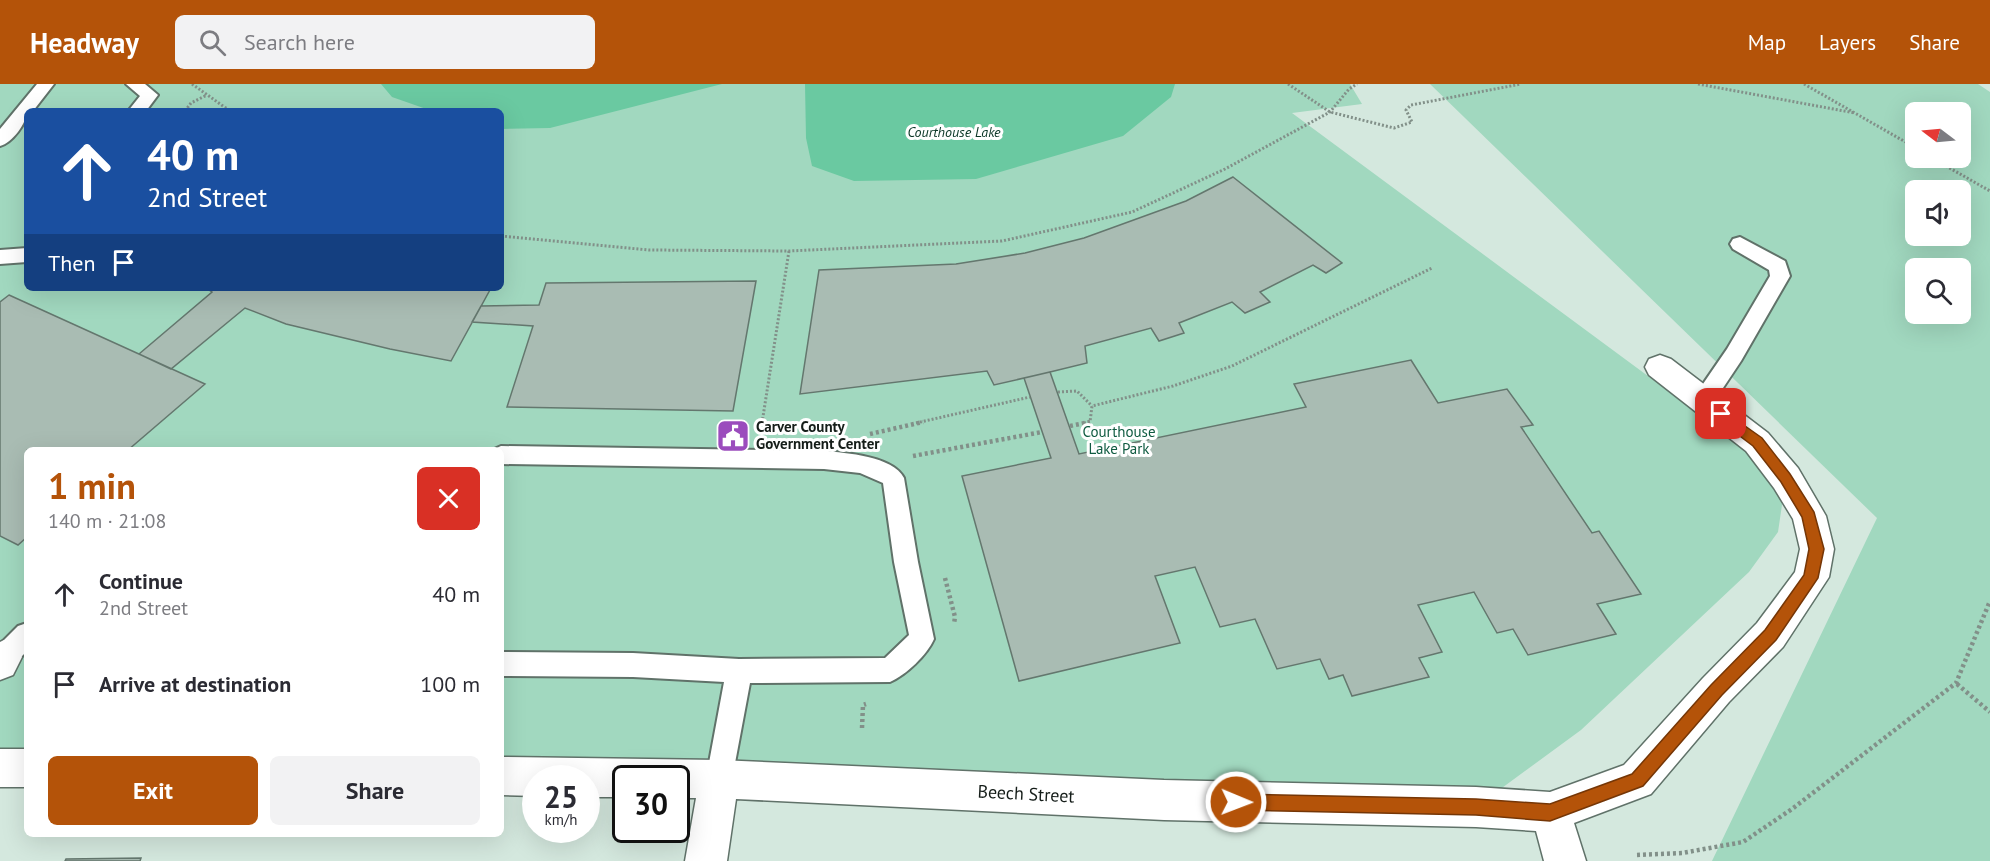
<!DOCTYPE html>
<meta charset="utf-8">
<style>
body{margin:0;font-family:"PT Sans",sans-serif;background:#f2f2f3;color:#2b2b33;height:100vh;display:flex;flex-direction:column;font-size:22px;white-space:nowrap}
*{box-sizing:border-box;margin:0}
p{font-size:20px;color:#7c7c81}
.icon{flex:none;width:33px;height:33px;fill:none;stroke:currentColor;stroke-width:2;stroke-linecap:round;stroke-linejoin:round}
.map{position:relative;flex:1;overflow:hidden}
.side{position:absolute;left:24px;top:363px;width:480px;height:390px;display:flex;flex-direction:column;background:#fff;border-radius:9px;box-shadow:0 6px 24px #0002}
.side>*{flex:none}
.guide{position:absolute;left:24px;top:24px;width:480px;height:183px;border-radius:9px;box-shadow:0 6px 24px #0002;background:#1a4fa0;color:#fff;overflow:hidden}
.needle{width:39px;rotate:286deg}
.buttons{position:absolute;left:1905px;top:18px;display:grid;gap:12px}
.buttons a{display:grid;place-items:center;width:66px;height:66px;border-radius:9px;background:#fff;box-shadow:0 6px 24px #0002;font-size:30px}
.speed{position:absolute;left:522px;top:681px;display:flex;gap:12px;font-size:30px;font-weight:700;text-align:center}
.speed>*{display:grid;place-content:center;width:78px;height:78px;border-radius:50%;background:#fff;box-shadow:0 6px 24px #0002;line-height:1}
.speed small{font-size:15px;font-weight:400}
.speed .limit{border:3px solid #111;border-radius:9px;background:#fff;color:#111}
.pin{position:absolute;display:grid;place-items:center;width:51px;height:51px;color:#fff;margin:-26px;border-radius:12px;box-shadow:0 3px 9px #0006}
.me{position:absolute;width:66px;margin:-33px;rotate:91deg;stroke-linejoin:round;filter:drop-shadow(0 0 4px #0008)}
.turn{display:flex;align-items:center;gap:21px;height:126px;padding:0 24px;font-size:27px}
.turn .icon{width:78px;height:78px;stroke-width:2.5}
.turn b{display:block;font-size:42px;line-height:51px}
.then{display:flex;align-items:center;height:57px;padding:0 24px;background:#0003;gap:12px;font-size:22px}
.round{display:grid;place-items:center;flex:none;width:63px;height:63px;border-radius:9px;background:#f2f2f3}
.headline{display:flex;align-items:center;justify-content:space-between;height:102px;padding:0 24px}
h1{font-size:36px;font-weight:800;line-height:45px;color:#b45309}
.button{display:flex;gap:12px;margin-top:auto;padding:12px 24px}
.button a{flex:1;height:69px;border-radius:9px;background:#b45309;color:#fff;font-size:24px;font-weight:800;line-height:69px;text-align:center}
.button a+a{background:#f2f2f3;color:#2b2b33}
ul{padding:0;list-style:none}
li{display:flex;align-items:center;gap:18px;height:90px;padding:0 24px}
li div{flex:1}
li b{display:block;font-size:22px}
li em{font-style:normal}
header{display:flex;align-items:center;gap:36px;box-sizing:border-box;height:84px;padding:0 30px;background:#b45309;color:#fff}
header strong{font-size:28px}
nav{display:flex;gap:33px;margin-inline-start:auto;font-size:21px}
.search{width:420px;height:54px;background:#f2f2f3;display:flex;align-items:center;gap:15px;box-sizing:border-box;padding:0 21px;border-radius:9px;color:#7c7c81;font-size:22px}
.map>svg:first-child{display:block}
.green{fill:#a1d8bf;fill-rule:evenodd}
.water{fill:#6ac9a1}
.building{fill:#a9bcb3;stroke:#64776e;stroke-width:1.5}
.lines{fill:none;stroke-linecap:round;stroke-linejoin:round}
.lane-casing{stroke:#607269;stroke-width:4}
.street-casing{stroke:#607269;stroke-width:3}
.path-far1{stroke:#829089;stroke-width:3;stroke-dasharray:2 2;stroke-linecap:butt}
.path{stroke:#829089;stroke-width:4.5;stroke-dasharray:3 3;stroke-linecap:butt}
.lane{fill:#fff;fill-rule:evenodd}
.street{fill:#fff;fill-rule:evenodd}
.route{fill:#b45309;stroke:#753606;stroke-width:1.5}
.labels{text-anchor:middle;stroke-width:6;stroke-linejoin:round;paint-order:stroke}
.far-water-label{font-size:14px;font-style:italic;fill:#0b3727;stroke:#fff}
.poi-label{font-size:15px;font-weight:bold;fill:#151d19;stroke:#fff;text-anchor:start}
.park-label{font-size:15px;fill:#0f5b41;stroke:#fff}
.near-street-label{font-size:18px;fill:#151d19;stroke:#fff}
</style>
<header>
<strong>Headway</strong>
<div class="search"><svg class="icon" aria-label="search" viewBox="0 0 24 24"><circle cx="10" cy="10" r="6"/><path d="M15 15l6 6"/></svg>Search here</div>
<nav><a>Map</a><a>Layers</a><a>Share</a></nav>
</header>
<div class="map">
<svg width="1990" height="777" viewBox="0 0 1990 777">
<rect width="100%" height="100%" fill="#d4e8de"/>
<!-- green -->
<path class="green" d="M0,0H1350L1362,20L1292,29L1786,394L1778,448L1749,488L1581,646L1476,723L676,694H536L501,700V366H27V688H0ZM27,27H501V204H27Z
M1430,0H1978L1990,8V777H1712L1877,434ZM1916,28H1960V74H1916ZM1916,106H1960V152H1916ZM1916,184H1960V230H1916Z"/>
<!-- water -->
<path class="water" d="M381,0H722L550,44L501,45V27H432L392,13Z
M805,0H1175L1171,13L1123,52L976,95L854,97L812,82L806,54Z"/>
<!-- building -->
<path class="building" d="M1233,93L1342,179L1326,189L1313,181L1260,208L1270,218L1245,229L1232,218L1179,239L1184,249L1159,257L1151,244L1085,262L1087,279L1050,288L994,301L987,287L800,310L819,186L956,180L1025,169L1084,154L1186,117Z
M756,197L733,327L507,323L533,242L472,238L481,222L539,221L546,199Z
M206,204H491L451,277L390,265L286,240L245,224L171,285L139,270L212,208Z
M9,211L205,300L128,366H27V453L18,461L0,452V218Z
M1411,276L1438,319L1507,305L1533,341L1521,343L1592,449L1599,447L1641,510L1597,520L1616,550L1528,571L1513,545L1497,549L1474,508L1418,521L1442,568L1419,574L1429,593L1352,612L1343,591L1329,595L1320,575L1277,585L1255,535L1220,543L1195,483L1155,492L1180,559L1019,597L962,392L1051,374L1024,294L1050,288L1079,370L1306,323L1294,300Z
M141,774L140,777H65L66,775Z"/>
<g class="lines">
<!-- lane casing -->
<g class="lane-casing">
<path id="lane" d="M37,0H54L33,27H27C27,39 12,59 0,62V45Z
M126,0H145L158,11L146,27H128L140,12Z
M1740,153L1785,177L1790,192L1741,277L1711,322L1703,324L1695,322L1692,316L1727,265L1770,192L1769,186L1733,165L1730,160L1733,155Z
M27,164V178L0,180V166Z
M501,362L824,367C846,369 893,372 904,394L918,478L934,555C927,571 906,591 890,598L750,599L732,695L729,704L719,708L709,704L706,695L724,598L633,593L501,592V568L633,569L739,575L885,574L909,551L894,478L883,399L860,389L824,385L501,380V366H492Z
M27,539V567L13,581L4,585L0,583V560L18,542Z"/>
</g>
<!-- street casing -->
<g class="street-casing">
<path id="street" d="M1660,271L1671,275L1768,349L1798,384L1826,432L1834,465L1829,493L1783,563L1729,618L1651,710L1574,739L1586,777H1544L1536,747L1476,743L1164,736L736,715L727,777H685L696,714H676V694H626V713H586V694H536V712L501,711V673L719,676L1164,696L1476,703L1550,708L1624,681L1703,594L1757,539L1795,488L1800,465L1793,435L1774,404L1746,367L1649,291L1645,283L1649,275Z
M4,556L17,561L22,573L13,591L0,596V558Z
M0,665H27V703H0Z"/>
</g>
<!-- path-far1 -->
<path class="path-far1" d="M192,0L230,27
M1288,0L1330,28L1394,44L1412,38L1406,26L1411,21L1521,0
M1698,0L1855,29
M1804,0L1916,64
M185,27L191,19L207,11
M1932,74L1990,107
M501,152L649,166L789,167L1002,157L1132,128L1225,85L1330,28L1349,5L1357,0
M1058,308L1077,307L1092,322
M762,339L789,167
M916,339L1030,313
M1084,339L1090,338L1092,322L1173,302L1232,282L1432,184"/>
<!-- path -->
<path class="path" d="M1070,342L1090,338
M761,347L762,338
M870,350L923,338
M913,372L1042,348
M945,494L955,533L954,540
M1957,600L1990,628
M862,644L863,621L866,620
M1637,771L1682,769L1743,758L1792,725L1956,599L1990,517"/>
<!-- lane -->
<use href="#lane" class="lane"/>
<!-- street -->
<use href="#street" class="street"/>
</g>
<!-- route -->
<path class="route" d="M1721,325L1762,354L1790,390L1814,428L1824,465L1818,494L1776,556L1722,611L1643,702L1550,737L1476,731L1236,726L1230,724L1228,718L1230,712L1236,710L1476,715L1550,720L1632,690L1711,601L1765,546L1804,491L1809,465L1802,433L1781,398L1753,362L1716,334L1715,330L1716,327Z"/>
<!-- icons -->
<defs>
<g id="civic-square" transform="scale(1.725)"><rect x="-9" y="-9" width="18" height="18" rx="4" fill="#9b4cbd" stroke="#fff"/><path d="M-.6-6.5H3V-4.5H.6V-3L4-1V1h2V6H-6V1h2V-1L-.6-3ZM-1.2 2.5V6h2.4V2.5Z" fill="#fff"/></g>
</defs>
<g fill-rule="evenodd">
<use href="#civic-square" x="733" y="352"/>
</g>
<g class="labels">
<!-- far-water labels -->
<g class="far-water-label">
<text x="954" y="53">Courthouse Lake</text>
</g>
<!-- poi labels -->
<g class="poi-label">
<text x="756" y="348">Carver County<tspan x="756" dy="17">Government Center</tspan></text>
</g>
<!-- park labels -->
<g class="park-label">
<text x="1119" y="353">Courthouse<tspan x="1119" dy="17">Lake Park</tspan></text>
</g>
<!-- near-street labels -->
<g class="near-street-label">
<text transform="translate(1026 710) rotate(3)" y="6">Beech Street</text>
</g>
</g>
</svg>
<div class="buttons">
<a><svg class="needle" viewBox="-14 -14 28 28"><path d="M0-13l5 13h-10z" fill="#e53935"/><path d="M0 13l5-13h-10z" fill="#7c7c81"/></svg></a>
<a><svg class="icon" aria-label="sound" viewBox="0 0 24 24"><path d="M4 9h4l5-4v14l-5-4H4zM17 9q2 3 0 6"/></svg></a>
<a><svg class="icon" aria-label="search" viewBox="0 0 24 24"><circle cx="10" cy="10" r="6"/><path d="M15 15l6 6"/></svg></a>
</div>
<div class="speed"><div>25<small>km/h</small></div><div class="limit">30</div></div>
<div class="pin" style="left:1721px;top:330px;background:#d93025"><svg class="icon" aria-label="arrive" viewBox="0 0 24 24"><path d="M6 21V4h12l-3 4 3 4H6"/></svg></div>
<svg class="me" style="left:1236px;top:718px" viewBox="-20 -20 40 40"><circle r="17" fill="#b45309" stroke="#fff" stroke-width="3"/><path d="M0-11L8 9 0 5-8 9z" fill="#fff"/></svg>
<div class="guide">
<div class="turn"><svg class="icon" aria-label="ahead" viewBox="0 0 24 24"><path d="M12 20V5M6 11l6-6 6 6"/></svg><div><b>40 m</b>2nd Street</div></div>
<div class="then">Then<svg class="icon" aria-label="arrive" viewBox="0 0 24 24"><path d="M6 21V4h12l-3 4 3 4H6"/></svg></div>
</div>
<section class="side">
<div class="headline"><div><h1>1 min</h1><p>140 m · 21:08</p></div><a class="round" style="background:#d93025;color:#fff"><svg class="icon" aria-label="close" viewBox="0 0 24 24"><path d="M6 6l12 12M18 6L6 18"/></svg></a></div>
<ul>
<li><svg class="icon" aria-label="ahead" viewBox="0 0 24 24"><path d="M12 20V5M6 11l6-6 6 6"/></svg><div><b>Continue</b><p>2nd Street</p></div><em>40 m</em></li>
<li><svg class="icon" aria-label="arrive" viewBox="0 0 24 24"><path d="M6 21V4h12l-3 4 3 4H6"/></svg><div><b>Arrive at destination</b></div><em>100 m</em></li>
</ul>
<div class="button"><a>Exit</a><a>Share</a></div>
</section>
</div>
